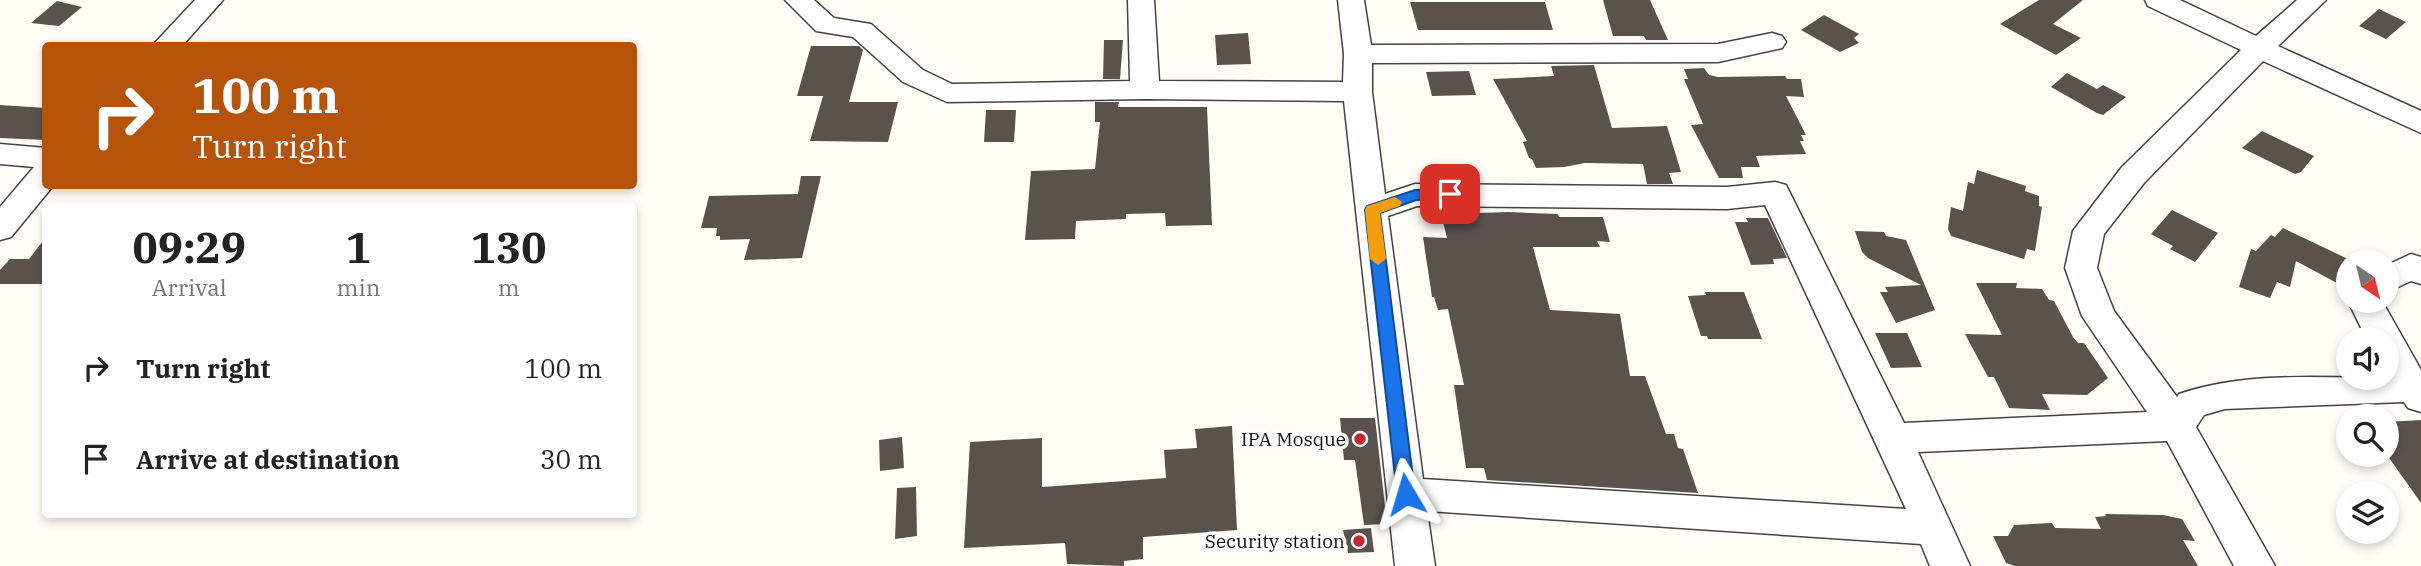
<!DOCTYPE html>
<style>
body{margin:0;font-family:"IBM Plex Serif",serif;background:#f2f2f2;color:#222;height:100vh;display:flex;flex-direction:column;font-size:26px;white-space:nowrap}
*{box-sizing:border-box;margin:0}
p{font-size:23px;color:#767676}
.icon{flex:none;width:38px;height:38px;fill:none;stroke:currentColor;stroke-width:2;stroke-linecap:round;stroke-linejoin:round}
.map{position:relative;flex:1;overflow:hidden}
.panel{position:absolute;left:42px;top:203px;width:595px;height:315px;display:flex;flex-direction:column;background:#fff;border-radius:7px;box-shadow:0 4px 10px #0003}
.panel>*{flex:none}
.top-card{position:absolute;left:42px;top:42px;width:595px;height:147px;border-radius:7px;box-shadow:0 4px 10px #0003;background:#b45309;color:#fff;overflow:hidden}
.needle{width:46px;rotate:145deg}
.tools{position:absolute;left:2336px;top:250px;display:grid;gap:14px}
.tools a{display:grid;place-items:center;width:63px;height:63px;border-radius:50%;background:#fff;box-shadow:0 4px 10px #0003;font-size:35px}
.pin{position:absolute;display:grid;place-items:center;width:60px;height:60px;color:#fff;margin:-30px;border-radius:14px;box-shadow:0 4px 10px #0006}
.me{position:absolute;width:77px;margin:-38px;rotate:353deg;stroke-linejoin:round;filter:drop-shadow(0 0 5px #0008)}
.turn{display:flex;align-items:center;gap:24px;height:147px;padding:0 35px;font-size:32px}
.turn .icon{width:91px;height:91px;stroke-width:2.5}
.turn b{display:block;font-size:49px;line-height:60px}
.eta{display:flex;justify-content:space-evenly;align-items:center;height:119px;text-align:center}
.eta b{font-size:42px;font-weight:700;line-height:49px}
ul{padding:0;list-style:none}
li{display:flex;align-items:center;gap:21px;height:91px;padding:0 35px}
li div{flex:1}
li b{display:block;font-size:26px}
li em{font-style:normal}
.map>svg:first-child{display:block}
.building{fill:#5a524d}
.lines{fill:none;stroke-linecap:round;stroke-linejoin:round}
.minor-casing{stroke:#444;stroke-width:3}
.minor{fill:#fff;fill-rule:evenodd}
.route{fill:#1a73e8;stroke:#114b97;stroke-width:2}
.slow{fill:#f59e0b}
.poi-dot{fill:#c4262e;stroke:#fff;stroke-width:2.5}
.labels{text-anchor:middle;stroke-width:7;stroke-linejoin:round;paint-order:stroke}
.poi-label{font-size:19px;fill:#111;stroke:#fff;text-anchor:end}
</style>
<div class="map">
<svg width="2421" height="566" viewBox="0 0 2421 566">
<rect width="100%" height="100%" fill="#fffdf5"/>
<!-- building -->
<path class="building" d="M1603,0H1650L1668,40H1646L1644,36H1613Z
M2039,0H2083L2053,24L2081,38L2056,55L2000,24Z
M57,1L82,7L59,26L31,23Z
M1410,2H1545L1553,30H1418Z
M2379,9L2406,22L2386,39L2359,26Z
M1824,15L1859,34L1854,38L1859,43L1840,52L1801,30Z
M1248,33L1251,64L1217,65L1215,35Z
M1104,40H1123L1120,79H1103Z
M811,46H859L863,50L849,102H898L888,142L810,141L823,96H797Z
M1594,65L1612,128L1667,126L1681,172L1669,173L1673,184H1647L1643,164L1585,163L1564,167L1536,168L1532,159L1529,158L1523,142L1527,141L1493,79L1554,76L1551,66Z
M1704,68L1709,75L1718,77L1785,76L1787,79H1801L1804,97L1786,96L1806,135H1801L1804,141H1800L1806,154L1756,156L1760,167H1741L1743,178H1719L1691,125L1703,124L1684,79H1688L1684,69Z
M1469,71L1476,95L1432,96L1426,72Z
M2067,73L2097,89L2103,85L2126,97L2103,115L2097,113L2051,87Z
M1095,102H1119L1118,107H1207L1212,225L1166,226L1165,213L1126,214V219L1076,221L1075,239L1025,240L1031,171L1095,169L1100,122H1095Z
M0,105L46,108V140L0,138Z
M986,110H1016L1014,142H984Z
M2262,131L2306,152L2314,156L2301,172L2295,174L2242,148Z
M1977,170L2026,186L2025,191L2039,196V206L2042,207L2035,251L2027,249L2024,259L1951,236L1948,229L1951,207L1963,211L1968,182L1974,184Z
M801,176H821L802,258L744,260L750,239L720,240V236H716L717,228H701L709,196L798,194Z
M2172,210L2218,233L2195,262L2170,249L2173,246L2151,234Z
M1508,212L1558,214L1559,217H1603L1610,242L1597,241L1600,247H1533L1550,310L1620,314L1630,376H1645L1666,434H1674L1678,448L1683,449L1698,493L1487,480L1484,468H1466L1454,385H1464L1448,309L1438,310L1434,297H1432L1423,237L1447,238L1443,222H1452L1450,214Z
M1746,218H1768L1787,258L1773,259L1774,264L1751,265L1735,222H1748Z
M2283,228L2348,259V289L2296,261L2290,287L2277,282L2270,298L2239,287L2251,249L2256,251L2271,235L2275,237Z
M1855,231L1884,232L1886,236L1906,240L1935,310L1896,323L1880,292H1888L1885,287L1921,285L1868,258L1862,252Z
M46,237V284H0V270L10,259H29Z
M1976,283H2017L2016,288L2042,289L2049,300L2054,301L2073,337L2078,343H2084L2108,378L2087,395L2042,394L2050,410L2009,408L1994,377H1988L1965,334L2002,335Z
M1705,292H1744L1762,339H1708L1707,336H1701L1688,296L1706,295Z
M1875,333H1907L1922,367L1891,368Z
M1340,418H1375L1387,524L1364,525L1355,460H1344Z
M2421,420V503L2387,455V422Z
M1232,426L1237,530L1143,537V559L1124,561V566L1067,564L1065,543L964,548L970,442L1042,438V487L1166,478L1164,450L1197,448L1195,429Z
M902,437L904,468L880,471L879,440Z
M916,487L917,536L895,539L897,488Z
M2105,514L2163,515L2182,519L2195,541L2183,540L2198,566H2015L2006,563L1993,536H2008L2014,525L2052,523L2055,528L2101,529L2095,517L2106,516Z
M1371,528L1374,552L1348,553L1343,530Z"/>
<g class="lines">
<!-- minor casing -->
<g class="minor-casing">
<path id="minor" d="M195,0H223L182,46H152Z
M785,0H814L834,18L871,24L923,70L952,84L1130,81L1128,0H1154L1159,81L1343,82L1344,54L1338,0H1364L1371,45L1718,44L1772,33L1782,36L1786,42L1782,48L1718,62L1372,63V92L1385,194L1415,184L1727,187L1775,182L1786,185L1904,423L2147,412L2082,316L2065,268L2073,231L2122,167L2241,50L2148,6L2145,0H2180L2256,36L2297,0H2326L2278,46L2421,111V133L2263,61L2144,183L2104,234L2097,268L2114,311L2177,397L2179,394C2246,371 2320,378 2387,378V340H2367L2348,301H2382L2421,370V412L2408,408L2404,402L2225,409L2204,415L2196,427L2275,566H2234L2167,441L1918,452L1970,566H1930L1921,544L1427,511L1435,566H1395L1344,101L1145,99L947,102L903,82L853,37L816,31ZM1765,205L1906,509L1423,479L1388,216L1417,206L1727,209Z
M0,144L46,148V186H53L11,237L0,240V207L34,167L0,164Z
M2411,254L2421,257V284L2411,281L2387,292V265Z"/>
</g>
<!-- minor -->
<use href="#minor" class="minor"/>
</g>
<!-- route -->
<path class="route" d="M1450,189L1458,194L1456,198L1416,200L1380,213L1415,494L1412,499L1406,501L1399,499L1397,494L1365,210L1367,206L1415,190Z"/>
<!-- slow -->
<path class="slow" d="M1395,197L1402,202L1400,206L1380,213L1386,259L1378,265L1370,259L1365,210L1367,206Z"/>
<!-- markers -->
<g class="poi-dot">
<circle cx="1360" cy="439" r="7"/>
<circle cx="1359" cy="541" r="7"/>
</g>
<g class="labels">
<!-- poi labels -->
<g class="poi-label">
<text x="1346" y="446">IPA Mosque</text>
<text x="1345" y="548">Security station</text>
</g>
</g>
</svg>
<div class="tools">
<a><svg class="needle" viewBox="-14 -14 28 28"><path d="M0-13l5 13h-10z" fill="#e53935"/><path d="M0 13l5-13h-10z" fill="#767676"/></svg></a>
<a><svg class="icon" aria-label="sound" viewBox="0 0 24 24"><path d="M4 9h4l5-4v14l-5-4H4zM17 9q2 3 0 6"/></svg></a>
<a><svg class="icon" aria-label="search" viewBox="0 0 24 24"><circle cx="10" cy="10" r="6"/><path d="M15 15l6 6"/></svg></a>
<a><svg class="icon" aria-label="layers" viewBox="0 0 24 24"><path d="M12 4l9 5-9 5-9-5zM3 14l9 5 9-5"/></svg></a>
</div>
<div class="pin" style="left:1450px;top:194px;background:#d93025"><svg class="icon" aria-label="arrive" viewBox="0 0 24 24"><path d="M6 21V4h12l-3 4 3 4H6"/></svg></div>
<svg class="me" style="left:1406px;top:494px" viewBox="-20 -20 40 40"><path d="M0-17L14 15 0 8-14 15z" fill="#1a73e8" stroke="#fff" stroke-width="4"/></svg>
<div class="top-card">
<div class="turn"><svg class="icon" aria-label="right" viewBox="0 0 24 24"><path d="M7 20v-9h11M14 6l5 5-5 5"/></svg><div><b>100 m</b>Turn right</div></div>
</div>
<section class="panel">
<div class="eta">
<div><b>09:29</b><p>Arrival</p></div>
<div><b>1</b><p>min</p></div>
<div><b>130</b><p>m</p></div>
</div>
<ul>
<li><svg class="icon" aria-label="right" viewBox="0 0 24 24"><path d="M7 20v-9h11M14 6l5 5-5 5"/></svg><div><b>Turn right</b></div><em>100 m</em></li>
<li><svg class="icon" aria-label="arrive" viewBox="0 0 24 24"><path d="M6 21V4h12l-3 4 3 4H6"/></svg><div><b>Arrive at destination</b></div><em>30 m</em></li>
</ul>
</section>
</div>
